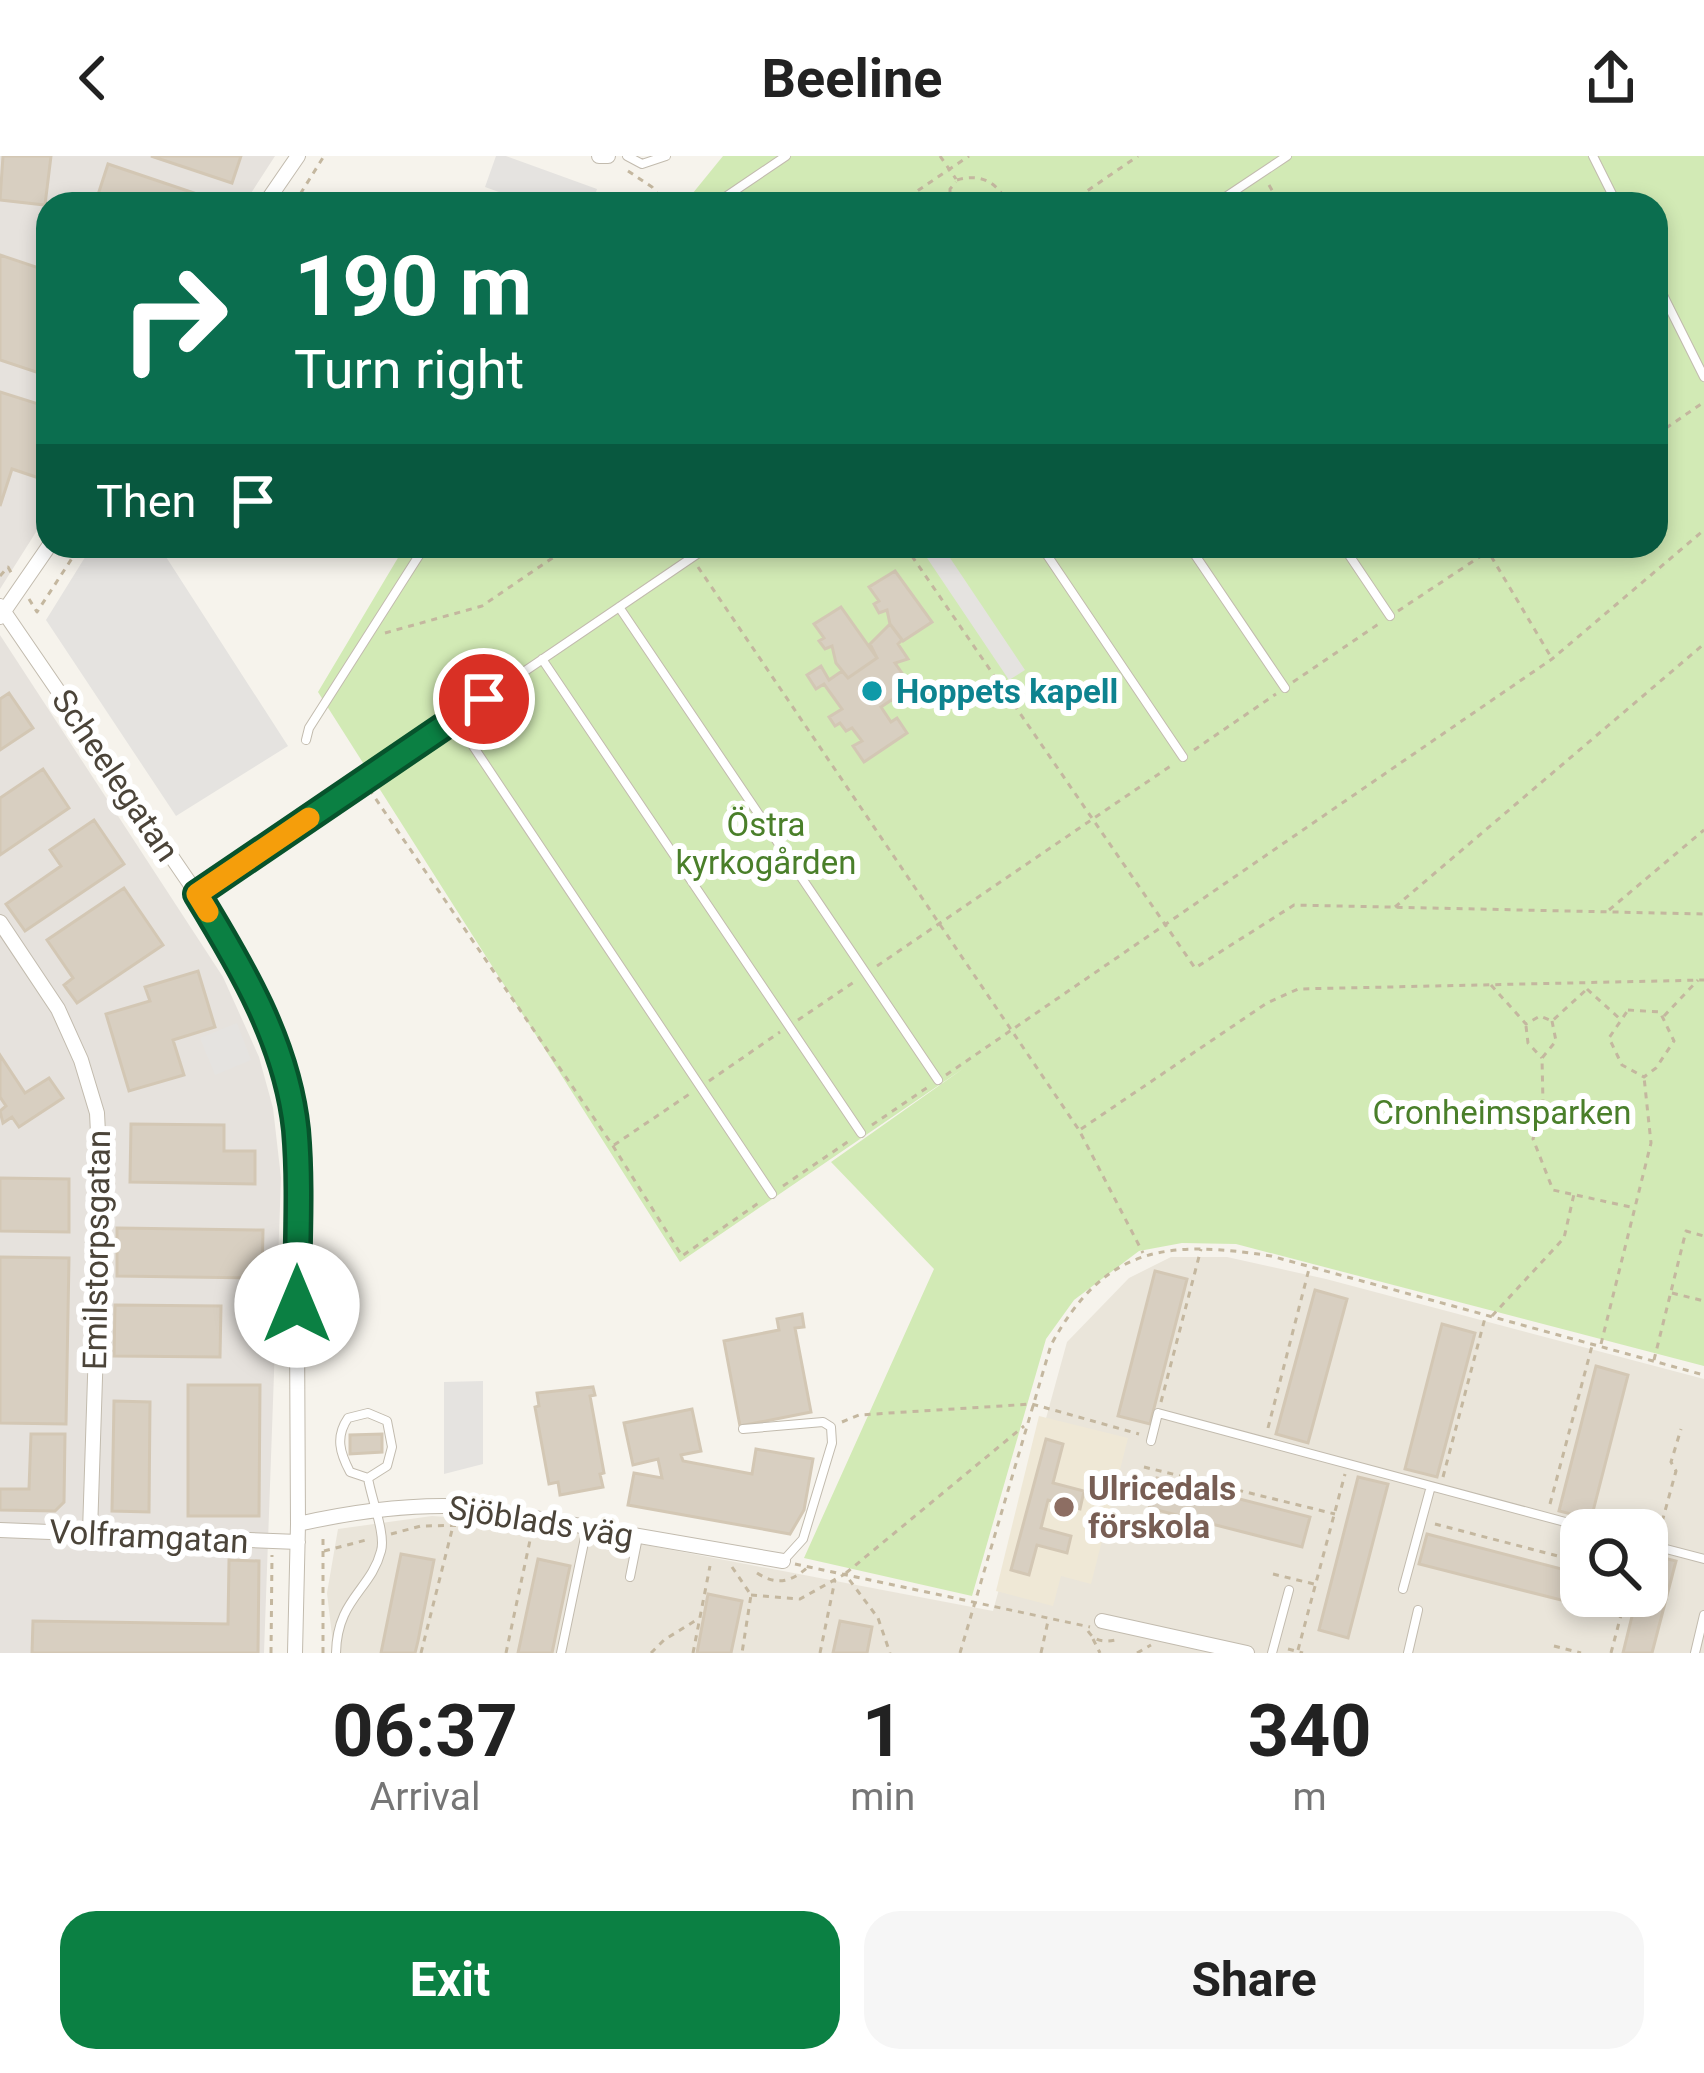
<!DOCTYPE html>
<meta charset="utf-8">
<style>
body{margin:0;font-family:Roboto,sans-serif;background:#f6f6f6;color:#222;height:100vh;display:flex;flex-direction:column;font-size:45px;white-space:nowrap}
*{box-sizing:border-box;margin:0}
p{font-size:39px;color:#767676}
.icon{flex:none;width:66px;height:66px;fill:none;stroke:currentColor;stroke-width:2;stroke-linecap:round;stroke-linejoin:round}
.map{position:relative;height:1497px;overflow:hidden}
.sheet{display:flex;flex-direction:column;background:#fff;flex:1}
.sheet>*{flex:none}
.hud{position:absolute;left:36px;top:36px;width:1632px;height:366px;border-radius:36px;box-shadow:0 6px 18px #0003;background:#0b6e4f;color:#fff;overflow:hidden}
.controls{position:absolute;left:1560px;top:1353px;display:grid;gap:24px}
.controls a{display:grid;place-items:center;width:108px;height:108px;border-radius:24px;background:#fff;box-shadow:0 6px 18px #0003;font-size:60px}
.pin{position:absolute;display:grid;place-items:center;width:102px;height:102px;color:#fff;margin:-51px;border:6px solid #fff;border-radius:50%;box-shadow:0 3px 12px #0007}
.me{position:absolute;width:132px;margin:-66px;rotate:0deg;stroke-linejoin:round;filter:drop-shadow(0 0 9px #0008)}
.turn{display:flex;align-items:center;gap:42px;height:252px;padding:0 60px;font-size:54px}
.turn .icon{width:156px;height:156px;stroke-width:2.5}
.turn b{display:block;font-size:84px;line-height:102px}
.then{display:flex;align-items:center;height:114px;padding:0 60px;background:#0003;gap:24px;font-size:45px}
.eta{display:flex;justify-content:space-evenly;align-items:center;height:204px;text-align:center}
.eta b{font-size:72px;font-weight:700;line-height:84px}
.primary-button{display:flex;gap:24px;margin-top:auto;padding:24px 60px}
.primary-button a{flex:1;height:138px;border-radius:36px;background:#0b8043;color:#fff;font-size:48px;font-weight:700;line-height:138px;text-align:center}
.primary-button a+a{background:#f6f6f6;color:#222}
header{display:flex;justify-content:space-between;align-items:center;height:156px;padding:0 60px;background:#fff;font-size:54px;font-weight:700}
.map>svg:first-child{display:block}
.residential{fill:#eae5da;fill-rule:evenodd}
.industrial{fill:#e6e2dd}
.education{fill:#efe8d6}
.green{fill:#d2eab5}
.parking{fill:#e5e3e0}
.building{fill:#d8cfc1;stroke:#d3c7b4;stroke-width:3}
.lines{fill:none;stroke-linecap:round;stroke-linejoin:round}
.service-casing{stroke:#c2bbae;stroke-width:10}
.minor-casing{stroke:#c2bbae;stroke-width:16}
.path{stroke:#c4b79f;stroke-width:3;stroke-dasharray:6 6;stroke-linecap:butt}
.service{stroke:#fff;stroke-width:8}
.minor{stroke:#fff;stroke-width:14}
.route-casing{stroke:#07532c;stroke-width:30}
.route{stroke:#0b8043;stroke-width:21}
.slow{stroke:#f59e0b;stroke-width:21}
.culture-dot{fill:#0f9aa8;stroke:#fff;stroke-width:4.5}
.education-dot{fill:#8d6e63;stroke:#fff;stroke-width:4.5}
.labels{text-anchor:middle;stroke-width:12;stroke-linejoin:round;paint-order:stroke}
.culture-label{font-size:33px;font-weight:bold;fill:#0d838f;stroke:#fff;text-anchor:start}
.street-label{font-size:33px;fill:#4b4439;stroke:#fff}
.park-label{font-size:33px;fill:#4a7f2a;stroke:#fff}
.education-label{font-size:33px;font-weight:bold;fill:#785e54;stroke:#fff;text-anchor:start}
</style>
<header><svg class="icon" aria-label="back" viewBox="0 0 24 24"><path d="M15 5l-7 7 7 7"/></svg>Beeline<svg class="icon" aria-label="share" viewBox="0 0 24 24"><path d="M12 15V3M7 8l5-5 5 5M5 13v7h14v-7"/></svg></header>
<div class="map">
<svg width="1704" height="1497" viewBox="0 0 1704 1497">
<rect width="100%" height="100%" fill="#f6f3ec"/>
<!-- residential -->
<path class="residential" d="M1171,1101H1227L1326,1123L1704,1223V1497H334L327,1437L338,1373L432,1360L525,1366L993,1455L1067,1186L1129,1122ZM1581,1374H1647V1440H1581Z"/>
<!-- industrial -->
<path class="industrial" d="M0,0H275L244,48H48V357L0,433Z
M0,479L223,821L259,901L273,952L281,1022L264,1497H0Z"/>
<!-- education -->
<path class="education" d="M1039,1260L1128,1282L1091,1428L1061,1420L1053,1450L996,1435Z"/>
<!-- green -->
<path class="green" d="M723,0H1704V1210L1236,1088L1182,1087L1139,1095L1074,1144L1046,1183L972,1440L804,1402L934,1113L831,1006L964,912L680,1106L318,536L405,390H1656V48H684Z"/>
<!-- parking -->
<path class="parking" d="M496,0H506L597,33L592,48H532L485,31Z
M92,390H159L288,590L176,660L46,464Z
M919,390H942L1025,514L1009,524Z
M237,867L251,904L215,919L200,882Z
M483,1225V1308L444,1318V1226Z"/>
<!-- building -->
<path class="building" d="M3,0H51L45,49L0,44Z
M151,0H241L232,27Z
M108,8L197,38L194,48H95Z
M0,99L48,115V220L0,204Z
M0,236L48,251V309L44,308L39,322L12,313L0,350Z
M895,415L932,466L903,485L890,468L887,454L879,457L874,448L879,445L869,431Z
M841,451L877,502L848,522L836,507L832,490L825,493L819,485L824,482L814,468Z
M890,468L902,484L898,488L908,503L895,507L916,537L898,549L893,543L881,551L891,566L897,562L907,577L864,606L853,590L862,585L852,572L846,575L840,567L835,570L829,561L842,553L824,528L816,533L807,519L821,510L829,524L842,515L848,522L877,502L870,488Z
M9,537L33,572L0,594V543Z
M43,613L69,652L0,699V642Z
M94,664L124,708L25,775L6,748L61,710L50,694Z
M124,732L163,789L77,847L64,829L73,822L47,784Z
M198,815L215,871L173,884L184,919L129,935L106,858L150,845L145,831Z
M0,899L25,937L49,922L63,942L19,971L12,961L3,967L0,955L6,950L0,941Z
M131,968L224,969V995H255V1028L130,1026Z
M0,1022L69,1023V1076L0,1075Z
M117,1072L263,1074L262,1122L117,1120Z
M0,1101L69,1102L66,1268L0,1267Z
M1155,1115L1187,1123L1150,1268L1118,1260Z
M1315,1134L1347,1143L1308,1287L1276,1278Z
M115,1149L221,1150L220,1201L114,1200Z
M802,1158L804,1171L795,1172L811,1256L740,1270L724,1185L779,1174L777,1163Z
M1442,1168L1475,1177L1437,1321L1405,1313Z
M1596,1210L1628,1219L1591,1363L1559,1355Z
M188,1229H260L259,1360H188Z
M593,1231L595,1239L590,1240L604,1317L600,1318L603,1331L560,1339L558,1326L549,1328L535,1251L539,1250L537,1237Z
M114,1245L150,1246L149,1356L112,1355Z
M692,1253L701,1295L681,1299L683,1305L752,1318L756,1293L813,1303L804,1354L790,1378L628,1349L634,1317L662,1322L658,1303L633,1309L624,1267Z
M31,1278H65L64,1346L55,1355L0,1354V1333H29Z
M382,1278V1296L350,1298V1279Z
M1046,1283L1063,1288L1053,1327L1084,1335L1080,1353L1048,1344L1041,1372L1071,1380L1067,1397L1037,1389L1029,1419L1011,1414Z
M1358,1321L1388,1328L1348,1482L1319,1474Z
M1157,1322L1310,1361L1302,1391L1149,1352Z
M1427,1378L1581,1418L1573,1447L1419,1408Z
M401,1398L434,1404L418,1485L415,1497H381Z
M1648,1398L1676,1405L1652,1497H1623L1637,1440H1647Z
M538,1403L570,1410L552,1497H518Z
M229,1404L259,1405L258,1497H32L33,1465L228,1468Z
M708,1438L742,1445L731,1497H697Z
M840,1465L872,1471L867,1497H833Z"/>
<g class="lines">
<!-- service casing -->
<g class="service-casing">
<path id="service" d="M627,0L642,8L666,0
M1593,0L1617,48
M715,48L786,0
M1215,48L1287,0
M1656,125L1704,221
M1041,390L1183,601
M1189,390L1285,532
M1343,390L1390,460
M619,451L938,924
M542,503L861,977
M455,563L772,1038
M306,584L309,572L425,390
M197,738L709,390
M743,1273L823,1266L831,1271L832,1287L803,1383L783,1405
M1151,1285L1158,1257L1595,1374
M1647,1388L1704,1403
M630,1421L638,1381
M1403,1433L1431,1330
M336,1497C337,1443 371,1434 381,1395C386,1378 371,1342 368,1322L387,1310L392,1291L387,1265L368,1257L348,1262C335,1281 340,1297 350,1316L368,1322
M561,1497L587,1372
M1272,1497L1289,1434
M1408,1497L1418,1454
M1695,1497L1704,1459"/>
</g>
<!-- minor casing -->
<g class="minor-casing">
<path id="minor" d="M599,0H608
M265,48L298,0
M0,450L197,738L250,827L280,906L296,974L298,1368L295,1497
M0,461L49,390
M0,766L58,853L81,904L97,957L101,1037L90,1376
M298,1368C356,1355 413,1347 472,1351L783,1405
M0,1374L298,1386
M1102,1465L1247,1497"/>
</g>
<!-- path -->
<path class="path" d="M940,0L956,23
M628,15L652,31L666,48
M957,24C981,17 997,26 1008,48
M1269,29L1280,48
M294,48L324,0
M898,48L969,0
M950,48V33L956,26
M1068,48L1138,0
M1656,279L1704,246
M905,390L1195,812L1294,749L1704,758
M1485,390L1551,501
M698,411L1079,974L1143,1097
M0,420L8,411L13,420
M29,443L37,456L80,390
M1398,455L1496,390
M385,477L482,450L570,390
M1293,526L1380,467
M1194,594L1276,538
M369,633L613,990L682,1100L760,1046
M1395,751L1704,488
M1609,754L1704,674
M877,810L1172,609
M1491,829L1526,868L1540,860L1552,865L1587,833
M1587,833L1620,863
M1628,854L1660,856L1674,885L1656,912L1644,921L1622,909L1609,882Z
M1664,860L1698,824
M798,864L854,826
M1552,865L1556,885L1542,902L1543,947L1533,983L1553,1034L1635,1052
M1526,870L1528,887L1542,902
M946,919L1552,503L1704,374
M709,925L780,876
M872,969L928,931
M1081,973L1267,847L1298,833L1704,824
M614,989L691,937
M783,1030L849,985
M1672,1137L1704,1145
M1492,1160L1564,1082L1574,1038
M1601,1188L1651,987L1644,921
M1654,1204L1686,1075L1704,1080
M1161,1246L1201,1093
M842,1266L859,1259L1032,1248L1139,1278
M1268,1272L1309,1113
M1144,1311L1335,1358
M1443,1321L1485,1162
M1550,1348L1592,1190
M1435,1368L1581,1406
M1659,1377L1676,1315L1671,1306L1681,1273
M391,1378L421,1370L482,1369
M324,1395L370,1383
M795,1408L1090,1471
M732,1411L751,1439L742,1497
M757,1417C777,1430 791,1426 808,1411
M846,1417L1024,1270
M1273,1418L1314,1428
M751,1439L800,1443L845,1418L878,1462L890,1497
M1088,1475C1095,1486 1104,1486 1116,1484
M1093,1483L1100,1497
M1554,1490L1581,1497
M1288,1493L1303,1497
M1298,1494L1345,1318
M271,1497L272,1399
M323,1497V1379
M421,1497L453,1370
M506,1497L532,1375
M651,1497L664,1484L698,1463
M693,1497L710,1410
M820,1497L835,1424
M960,1497L1051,1189C1105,1089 1168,1084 1271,1100L1704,1219
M1041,1497L1048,1465
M1137,1497L1151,1489
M1611,1497L1626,1440"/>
<!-- service -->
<use href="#service" class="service"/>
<!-- minor -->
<use href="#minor" class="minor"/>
</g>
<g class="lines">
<!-- route casing -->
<g class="route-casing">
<path id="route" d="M297,1149C297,1091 301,1031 296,974C287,887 241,810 197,738L484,543"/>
</g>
<!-- route -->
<use href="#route" class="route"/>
<!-- slow -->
<path class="slow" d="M208,756L197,738L309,662"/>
</g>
<!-- markers -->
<circle class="culture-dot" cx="872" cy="535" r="12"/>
<circle class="education-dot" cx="1064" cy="1351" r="12"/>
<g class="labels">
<!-- culture labels -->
<g class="culture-label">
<text x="896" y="547">Hoppets kapell</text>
</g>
<!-- street labels -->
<g class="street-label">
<text transform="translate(116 619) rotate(56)" y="12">Scheelegatan</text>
<text transform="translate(96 1094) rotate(-89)" y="12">Emilstorpsgatan</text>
<text transform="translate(541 1365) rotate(9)" y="12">Sjöblads väg</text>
<text transform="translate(149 1380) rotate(3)" y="12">Volframgatan</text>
</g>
<!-- park labels -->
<g class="park-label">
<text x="766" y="680">Östra<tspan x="766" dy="38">kyrkogården</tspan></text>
<text x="1502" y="968">Cronheimsparken</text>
</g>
<!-- education labels -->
<g class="education-label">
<text x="1088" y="1344">Ulricedals<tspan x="1088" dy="38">förskola</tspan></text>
</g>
</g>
</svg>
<div class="controls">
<a><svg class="icon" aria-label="search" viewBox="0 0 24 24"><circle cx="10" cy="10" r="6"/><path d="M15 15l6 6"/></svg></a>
</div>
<div class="pin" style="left:484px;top:543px;background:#d93025"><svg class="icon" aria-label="arrive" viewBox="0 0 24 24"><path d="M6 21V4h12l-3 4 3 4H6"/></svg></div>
<svg class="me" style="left:297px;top:1149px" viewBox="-20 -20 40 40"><circle r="19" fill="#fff"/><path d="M0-13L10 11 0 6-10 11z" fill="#0b8043"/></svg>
<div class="hud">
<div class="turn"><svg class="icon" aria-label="right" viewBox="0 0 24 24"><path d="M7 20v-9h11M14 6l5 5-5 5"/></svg><div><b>190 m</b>Turn right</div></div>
<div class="then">Then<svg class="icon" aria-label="arrive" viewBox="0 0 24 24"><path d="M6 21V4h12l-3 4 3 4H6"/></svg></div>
</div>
</div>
<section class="sheet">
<div class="eta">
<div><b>06:37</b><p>Arrival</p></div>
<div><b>1</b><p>min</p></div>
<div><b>340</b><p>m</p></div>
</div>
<div class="primary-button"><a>Exit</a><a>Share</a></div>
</section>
